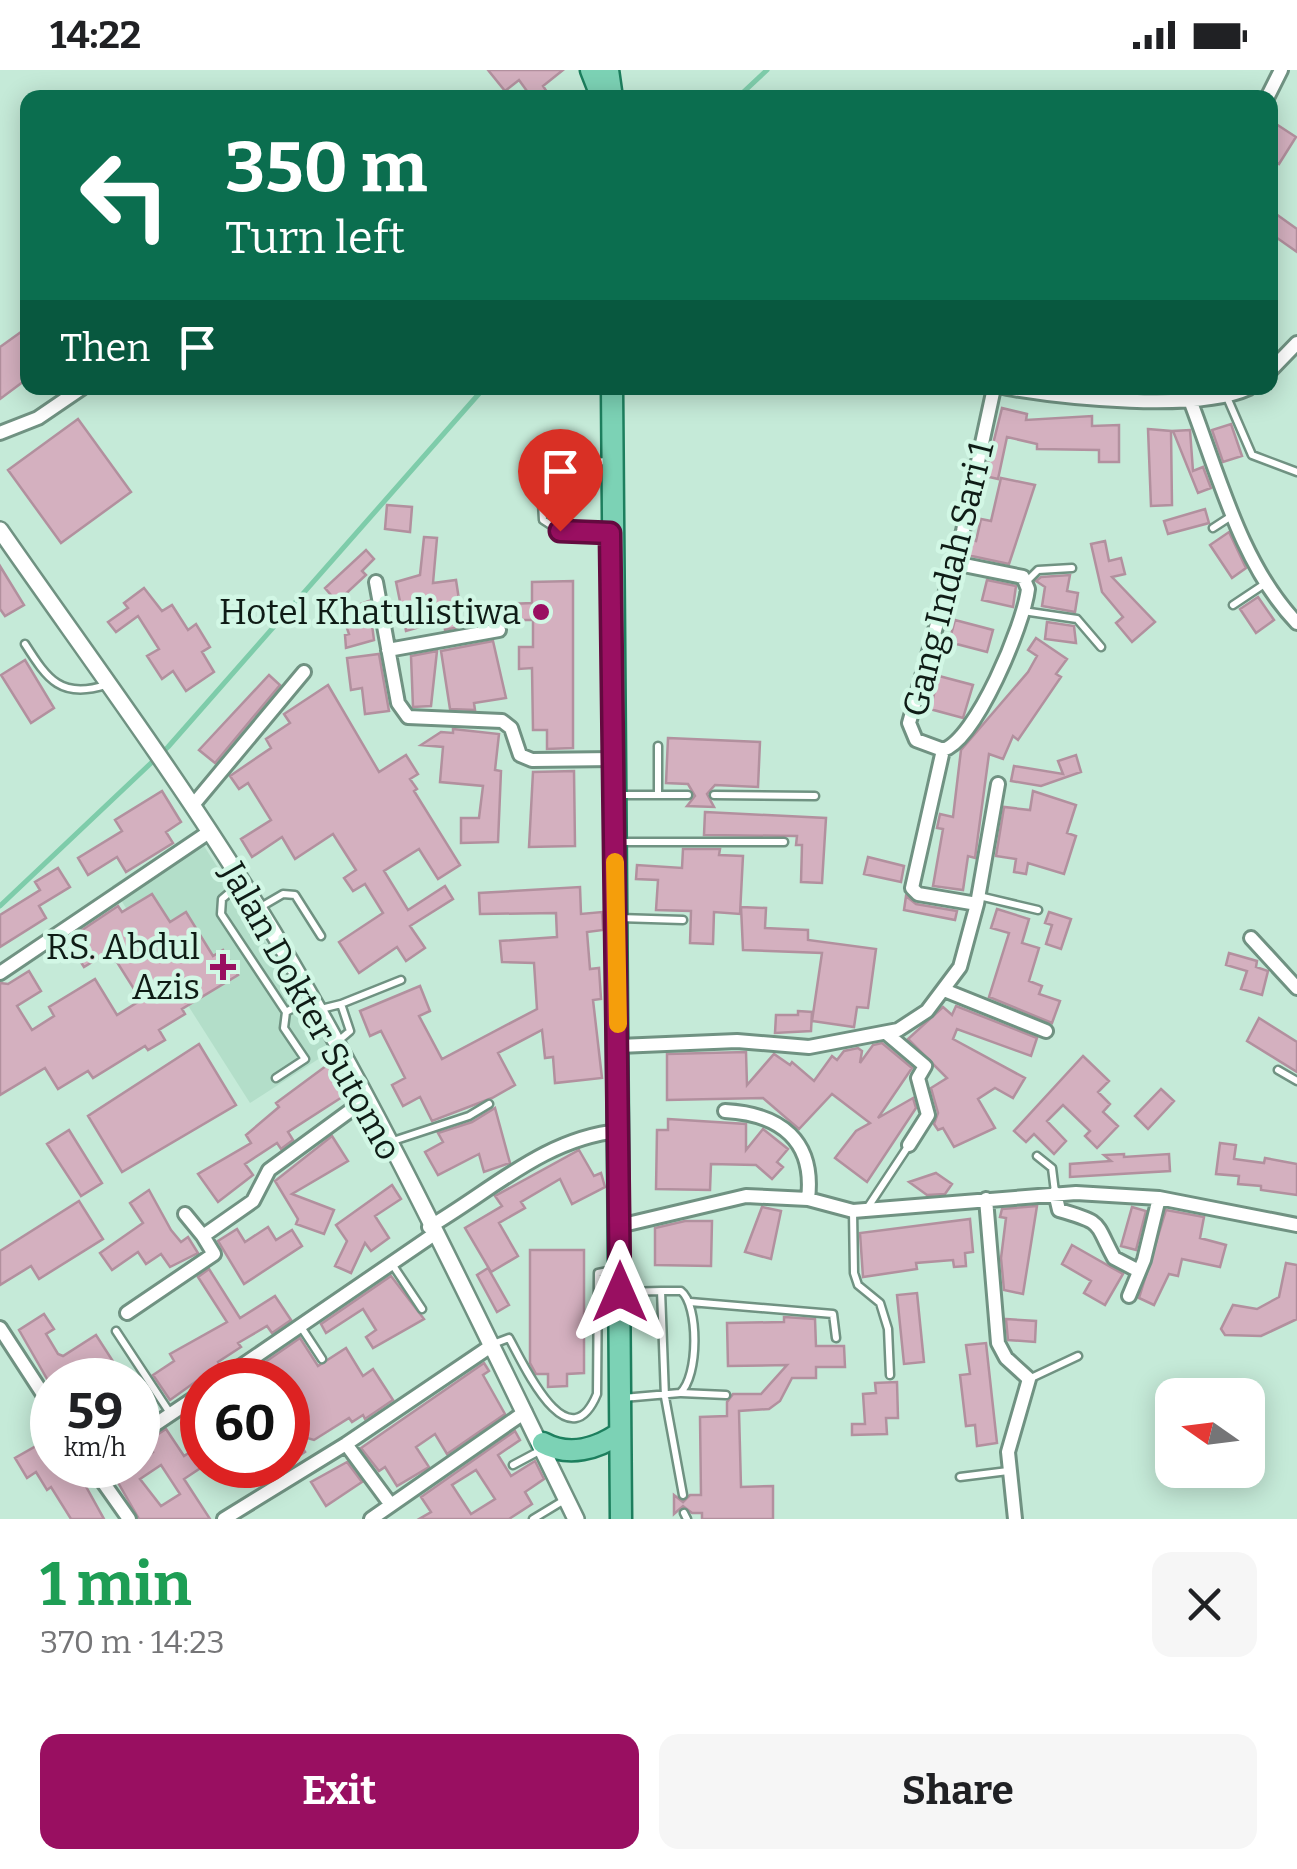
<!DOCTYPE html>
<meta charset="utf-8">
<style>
body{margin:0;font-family:Bitter,serif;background:#f6f6f6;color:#202124;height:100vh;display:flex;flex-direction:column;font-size:38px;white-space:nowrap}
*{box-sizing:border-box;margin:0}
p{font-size:32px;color:#757577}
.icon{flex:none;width:55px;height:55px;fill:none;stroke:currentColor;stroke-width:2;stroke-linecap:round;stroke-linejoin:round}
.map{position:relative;height:1449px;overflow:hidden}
.details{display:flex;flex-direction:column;background:#fff;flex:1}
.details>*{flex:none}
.banner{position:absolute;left:20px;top:20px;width:1258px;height:305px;border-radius:20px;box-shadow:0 5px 25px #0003;background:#0b6e4f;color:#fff;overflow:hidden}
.needle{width:65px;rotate:284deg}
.tools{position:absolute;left:1155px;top:1308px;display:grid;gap:20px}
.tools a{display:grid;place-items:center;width:110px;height:110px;border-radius:20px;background:#fff;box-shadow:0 5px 25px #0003;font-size:50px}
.speed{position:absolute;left:30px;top:1288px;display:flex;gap:20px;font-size:50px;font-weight:700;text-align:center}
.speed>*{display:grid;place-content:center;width:130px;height:130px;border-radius:50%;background:#fff;box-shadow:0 5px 25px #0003;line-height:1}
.speed small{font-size:25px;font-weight:400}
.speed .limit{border:15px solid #d22;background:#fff;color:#111}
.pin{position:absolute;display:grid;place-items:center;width:85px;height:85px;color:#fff;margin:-102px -42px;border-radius:50% 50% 50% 0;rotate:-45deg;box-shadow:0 0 10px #0007}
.pin .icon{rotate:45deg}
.me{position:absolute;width:110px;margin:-55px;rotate:0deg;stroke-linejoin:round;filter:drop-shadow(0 0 8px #0008)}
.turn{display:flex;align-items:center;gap:35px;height:210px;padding:0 40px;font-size:45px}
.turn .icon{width:130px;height:130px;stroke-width:2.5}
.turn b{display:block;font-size:70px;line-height:85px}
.then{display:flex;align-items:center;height:95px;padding:0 40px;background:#0003;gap:20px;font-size:38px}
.round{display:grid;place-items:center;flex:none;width:105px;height:105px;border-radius:20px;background:#f6f6f6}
.overview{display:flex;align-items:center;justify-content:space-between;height:170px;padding:0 40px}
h1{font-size:60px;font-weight:700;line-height:75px;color:#1e9e55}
.primary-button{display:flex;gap:20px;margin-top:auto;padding:20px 40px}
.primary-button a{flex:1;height:115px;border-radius:20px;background:#990f61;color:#fff;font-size:40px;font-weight:700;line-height:115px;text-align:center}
.primary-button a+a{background:#f6f6f6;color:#202124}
.status{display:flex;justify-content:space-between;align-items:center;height:70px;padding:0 50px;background:#fff;direction:ltr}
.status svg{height:28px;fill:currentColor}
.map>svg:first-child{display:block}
.built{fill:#b3dec9}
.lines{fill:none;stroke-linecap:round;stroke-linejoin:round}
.stream{stroke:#7eccaa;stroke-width:5}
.building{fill:#d4b0bf;stroke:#b2909e;stroke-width:2.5;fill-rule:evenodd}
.service-casing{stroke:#709282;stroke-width:11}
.minor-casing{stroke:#709282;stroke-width:18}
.tertiary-casing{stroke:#709282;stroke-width:20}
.primary-casing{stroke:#1d7f5e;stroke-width:25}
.service{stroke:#fff;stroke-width:6}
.minor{stroke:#fff;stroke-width:12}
.tertiary{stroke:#fff;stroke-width:15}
.primary{stroke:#7cd2b5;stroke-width:20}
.route-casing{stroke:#630a3f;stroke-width:25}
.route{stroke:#990f61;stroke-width:18}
.slow{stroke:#f59e0b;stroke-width:18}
.poi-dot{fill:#990f61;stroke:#d2f7e5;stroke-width:4}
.labels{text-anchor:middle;stroke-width:9;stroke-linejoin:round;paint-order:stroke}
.street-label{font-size:35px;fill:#0f1c16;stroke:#d2f7e5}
.poi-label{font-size:35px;fill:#0f1c16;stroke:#d2f7e5;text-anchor:end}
</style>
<div class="status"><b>14:22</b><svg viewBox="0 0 49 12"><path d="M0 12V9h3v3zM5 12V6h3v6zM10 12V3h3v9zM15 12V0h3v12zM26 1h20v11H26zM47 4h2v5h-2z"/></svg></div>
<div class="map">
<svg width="1297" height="1449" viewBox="0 0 1297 1449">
<rect width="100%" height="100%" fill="#c5ead8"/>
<!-- built -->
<path class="built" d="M195,762L334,979L250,1033L112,816Z"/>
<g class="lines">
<!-- stream -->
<path class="stream" d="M737,28L767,0
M0,836L168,677L484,318"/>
</g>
<!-- building -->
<path class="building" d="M488,0H563L543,16L551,28H532L519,10L505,21Z
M1270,50L1296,67L1279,94L1270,89Z
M1276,144L1297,159V182L1270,163Z
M28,257V308L0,329V277Z
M1002,338L1027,344L1026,350L1092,346V356L1119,355V392H1099V380L1037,379V374L1007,367L998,409L985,406Z
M78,349L131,422L61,473L8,400Z
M1231,354L1242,386L1223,392L1212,360Z
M1148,359L1171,361L1172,435L1151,436Z
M1190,360L1193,401L1203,397L1211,418L1198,423L1173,361Z
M1001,408L1035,415L1009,494L967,485L971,470L976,471L981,449L991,451Z
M387,435L412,437L410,462L385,459Z
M1205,439L1209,453L1168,464L1164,451Z
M1229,462L1246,498L1232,508L1210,475Z
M424,467L437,468L433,513L456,510L463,556L445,560L444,550L406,561L396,512L420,505Z
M1105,471L1109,491L1121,488L1125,504L1112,507L1155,552L1132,572L1116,553L1123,547L1102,522L1091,474Z
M366,480L374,489L362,501L366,505L337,532L325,518Z
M0,496L24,535L5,546L0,539Z
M1070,505L1067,521L1078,523L1075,542L1042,536L1045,517L1036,511L1041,507Z
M987,510L1016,516L1013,537L982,530Z
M573,511V678L547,679V660H533L532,598L519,599V577H533V550H509L508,534L532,533V512Z
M144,518L162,541L172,535L188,560L196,554L210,577L202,582L214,602L186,621L173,601L162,609L147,586L159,579L138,546L116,562L108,552L128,538L124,533Z
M1258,527L1274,550L1256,563L1240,539Z
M369,531L374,570L346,578L345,565L349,564L341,541Z
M955,550L993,560L987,582L949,572Z
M1047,552L1074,556L1076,573L1045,569Z
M1036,568L1067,589L1056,604L1061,607L1018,670L1013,666L1003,689L989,684L975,788L968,786L963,820L933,816L943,759L937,758L940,744L953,747L961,680L1028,602L1037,586L1028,580Z
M493,571L506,628L474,633L475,640L450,639L441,581Z
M437,581L431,636L413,637L411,586Z
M379,584L389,641L365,644L362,618L351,620L347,588Z
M25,590L54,638L31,653L1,605Z
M269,605L280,615L215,693L199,680Z
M939,606L973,615L963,648L930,639Z
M328,615L379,702L406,685L418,704L410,709L417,719L414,721L460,795L438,809L419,779L384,801L408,840L445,816L453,829L410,856L425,878L406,891L397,877L359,903L339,872L383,843L365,814L353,821L344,808L356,800L333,764L295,789L282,767L252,787L241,769L271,750L248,713L239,719L230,706L271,678L266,669L290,653L284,644Z
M453,659L499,664L495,700L501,701L498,772L461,773V748H479L483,716L440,712L443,677L421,675L441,662L453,663Z
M668,668L760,672L758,717L715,715L707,724L714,737L687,736L695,726L688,714L666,713Z
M1076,685L1081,702L1041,716L1011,711L1014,696L1063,704L1058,691Z
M574,701L575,776L529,777L533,702Z
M162,721L181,752L166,762L173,773L126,802L117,787L88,805L78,788L122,761L115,750Z
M1033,721L1076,735L1067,763L1076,766L1064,804L1028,793L1026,804L1014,802L1016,789L996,786L1004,737L1030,740Z
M705,742L826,748L822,813L801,812L802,775H796L797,766L704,765Z
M683,779H720L719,785L743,786L740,844L714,842L713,874L690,873L691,841L656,840L658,810L636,809L637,795L682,798Z
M868,787L904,796L901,812L864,804Z
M58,798L70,817L39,836L46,848L0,877V845L40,820L35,812Z
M580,817L581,844L602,842L603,860L587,862L590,899L599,898L601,929L593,930L602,1008L555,1013L553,987L545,988L542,960L498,983L515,1015L492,1028L432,1051L420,1027L403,1036L392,1015L405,1008L381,961L370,966L360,941L420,916L430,941L419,946L442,989L537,939L534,893L502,892L500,871L557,867L556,843L480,844L479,823Z
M152,824L170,852L186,842L213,886L223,880L238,905L182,939L185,944L159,960L165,970L148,980L145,976L93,1008L88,1001L58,1019L45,998L0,1025V913L8,914L29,901L41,921L17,936L32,960L54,946L49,937L95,909L117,945L141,930L110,881L84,897L67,870L118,836L122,842Z
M906,826L916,834L957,841L955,850L904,840Z
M741,837L766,838L765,858L808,860V870L876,879L868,938L857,937L854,957L812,951L822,883L743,880Z
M997,839L1029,849L1022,873L1039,878L1029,911L1042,916L1039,924L1060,931L1052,953L989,927L1009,863L991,858Z
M1049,842L1071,849L1061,879L1046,874L1052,855L1045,853Z
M1229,883L1257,891L1256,897L1268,901L1262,925L1241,919L1247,901L1226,895Z
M956,936L1037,968L1031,986L957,959L953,969L1025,1008L1013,1028L995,1018L978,1029L995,1058L954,1077L943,1058L938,1060L934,1054L938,1043L931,1018L947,1008L908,969L943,937L952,945Z
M798,941L812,942L811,961L775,963L776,945H798Z
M1259,948L1297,972V1002L1247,971Z
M882,973L912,998L878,1048L913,1028L916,1038L867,1112L835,1088L856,1061L870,1053L832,1024L799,1059L763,1028L667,1030V984L746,982L747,1015L774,984L790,995L792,992L814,1011L832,986L837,990L844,981L858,978L862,981L860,993L873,975Z
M199,974L236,1035L122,1102L88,1046Z
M1083,986L1109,1011L1098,1022L1110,1034L1103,1042L1118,1056L1097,1078L1085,1066L1090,1061L1063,1035L1047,1051L1066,1071L1054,1084L1034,1064L1026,1072L1014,1061Z
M330,993L350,1022L288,1062L293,1070L281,1079L277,1073L245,1094L253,1105L218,1132L198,1104L251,1073L246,1065L279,1037L276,1033Z
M1161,1019L1174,1031L1148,1059L1135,1046Z
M495,1038L510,1093L484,1102L479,1084L438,1105L425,1082L443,1072L438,1063L472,1052Z
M668,1049L746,1054V1080L763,1059L788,1079L777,1092L783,1097L772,1109L756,1095L711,1094L710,1120L656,1119L657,1060H668Z
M69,1060L102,1113L81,1126L47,1074Z
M332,1066L348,1091L292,1124L334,1140L324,1164L296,1154L298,1149L275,1111Z
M1220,1073L1236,1075L1234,1089L1264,1093L1265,1088L1297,1094V1125L1261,1120V1116L1238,1114L1239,1106L1216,1104Z
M579,1080L594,1106L601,1103L605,1117L572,1134L560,1109L521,1132L525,1138L499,1153L518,1186L491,1202L465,1158L502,1136L495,1126Z
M1124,1084V1087L1169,1084L1170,1101L1070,1107V1094L1111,1091L1104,1085Z
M936,1103L952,1114L945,1124L927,1125L909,1112Z
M392,1115L401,1129L375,1146L389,1168L371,1181L365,1173L351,1203L335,1196L347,1171L336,1155Z
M149,1120L171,1160L181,1172L188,1167L198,1183L170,1197L161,1184L146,1194L138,1182L112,1200L100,1183L143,1153L130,1133Z
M79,1131L103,1169L39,1209L31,1196L0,1215V1181Z
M1037,1136L1023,1224L1004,1220L1001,1188L1006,1148L1000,1147L1002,1139Z
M762,1137L781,1141L771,1189L745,1182Z
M1132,1137L1146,1141L1136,1180L1121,1176Z
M1166,1140L1204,1147L1200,1168L1226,1175L1220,1197L1182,1189L1178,1206L1169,1204L1154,1235L1139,1228Z
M970,1149L973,1182L965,1183L966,1196L954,1197L953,1190L916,1193L917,1199L863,1207L860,1163Z
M685,1151H712L711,1196L655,1195V1158Z
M268,1157L276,1170L292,1160L302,1176L244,1214L218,1171L237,1159L245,1172Z
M1072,1175L1123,1204L1105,1235L1084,1223L1091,1211L1062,1194Z
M530,1180H584V1303L567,1304V1316L548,1317V1304H536L530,1293Z
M1286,1193L1297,1195V1249L1261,1266L1225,1265L1221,1259L1233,1235L1257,1239L1279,1227Z
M488,1198L509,1235L497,1242L477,1205Z
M209,1199L240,1248L275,1226L291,1250L272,1263L267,1256L238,1273L241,1277L218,1292L221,1298L211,1310H198L170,1330L153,1305L174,1291L170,1284L227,1252L198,1207Z
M391,1206L424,1249L373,1278L366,1267L376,1260L363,1239L326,1263L321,1254Z
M917,1223L924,1292L904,1294L897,1225Z
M44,1244L54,1259L46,1264L58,1284L63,1286L96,1265L125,1310H52L50,1314L19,1260Z
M784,1247L815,1249L816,1276H844L845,1297H816V1308H792L780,1331L769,1339L739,1341L741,1417L773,1416V1449H702V1443H692L683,1436L674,1444V1425L683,1432L690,1425H701L700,1347L727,1346V1332L733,1324H761L787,1295L728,1296L727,1253L784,1252Z
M1006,1249L1036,1251L1035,1272L1008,1270Z
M300,1268L318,1296L346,1278L363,1306L373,1299L393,1330L365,1349L363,1345L352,1352L349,1348L314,1370L293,1364L305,1382L288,1393V1310H239Z
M986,1273L997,1373L977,1376L975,1355L966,1356L960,1305L970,1304L966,1275Z
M484,1293L489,1301L483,1305L505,1344L447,1384L435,1364L416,1377L429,1397L397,1416L385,1397L379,1401L361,1378Z
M897,1312L898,1348H886L887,1364L852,1365V1354H865L863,1324L876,1323L875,1313Z
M166,1359L184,1386L202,1374V1397L184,1409L210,1449H139L108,1395H138L153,1382L146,1372ZM161,1395L180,1424L161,1436L140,1409Z
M515,1361L520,1370L498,1385L511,1406L535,1391L544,1409L525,1422L532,1434L509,1449H419L431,1442L421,1427ZM476,1400L495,1429L471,1444L452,1415Z
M52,1367V1395H74L104,1449H71L51,1417L47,1420L36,1402L27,1408L15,1388Z
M347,1392L362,1412L326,1436L311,1412Z"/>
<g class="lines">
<!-- service casing -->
<g class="service-casing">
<path id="service" d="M1226,325L1252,385L1297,402
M574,393L608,391
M551,396L541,415L543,450L560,461L609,463
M1213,458L1233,445
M1028,510L1038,500L1072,498
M1233,535L1266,513
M1023,541L1077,549L1101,577
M25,574C48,610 61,629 106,615
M658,676V725
M619,725H688
M714,725L815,726
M621,772H784
M242,812L222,829L221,844L286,942L310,929
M979,826L1038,840
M259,838L283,824L295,825L321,866
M619,848L683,850
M341,934L401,910
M317,940L341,934L350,961L337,972
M1278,1000L1297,1011
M276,1008L305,989L284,958L286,942
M390,1072L469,1046L489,1034
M1037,1086L1052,1098L1055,1122
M866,1140L909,1075
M853,1141L854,1203L858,1215L880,1233L888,1259L890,1305
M392,1194L422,1239
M623,1222L661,1221L665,1327L683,1425
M690,1232L833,1244L836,1268
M301,1257L322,1289
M116,1261L170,1343
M493,1274L509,1268C523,1293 568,1394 597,1324L598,1203L613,1200
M1029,1309L1078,1286
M681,1323L726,1325
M623,1328L680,1323C699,1307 699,1235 681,1221H661
M138,1342L148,1358
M513,1395L543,1379
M960,1407L1008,1401
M684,1443L687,1449
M533,1449L566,1429"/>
</g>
<!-- minor casing -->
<g class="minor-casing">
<path id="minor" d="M1267,28L1281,0
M1270,301L1297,273
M1007,318C1065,328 1197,342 1249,318
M1190,330C1218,403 1241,495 1297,553
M0,363L38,348L82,318
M376,512L398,633L408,647L502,651L511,658L520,685L532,690L613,689
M388,580L499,560
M943,680L916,670L909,653L963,461L994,318
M943,680C976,670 1024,554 1028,519L1023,507L954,493
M193,735L304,602
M977,834L998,714
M1251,868L1297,918
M0,903L209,762
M944,920L1046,961
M886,963L925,996L918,1008L928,1045L909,1075
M619,976L737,971L809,977L898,960L927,941L960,897L977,834L918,824L912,818L943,680
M725,1041C781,1044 815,1071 808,1129
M1055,1123L1059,1140C1104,1153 1094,1151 1114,1188L1139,1201
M986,1129L998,1273L1006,1288L1029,1309L1008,1382L1015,1449
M185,1144L203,1166
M619,1156L746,1126L808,1129L853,1141L1076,1123L1159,1128L1297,1155
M429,1157C491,1121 545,1068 619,1061
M1129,1226L1144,1190L1159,1128
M127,1243L214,1184L203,1166L253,1131L269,1100L366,1029
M0,1258L52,1338
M221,1310L433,1165
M138,1366L202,1323
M346,1374L391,1435
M91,1395L129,1449
M224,1449L346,1374L491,1276
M371,1449L525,1342"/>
</g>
<!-- tertiary casing -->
<g class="tertiary-casing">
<path id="tertiary" d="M0,460C87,585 178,707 257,836C378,1032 475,1243 576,1449"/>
</g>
<!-- primary casing -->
<g class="primary-casing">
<path id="primary" d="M591,0L602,28
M608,0L612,28
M612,318L621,1449
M543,1373C569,1387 597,1379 620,1363"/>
</g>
<!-- service -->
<use href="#service" class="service"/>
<!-- minor -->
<use href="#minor" class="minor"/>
<!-- tertiary -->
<use href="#tertiary" class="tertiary"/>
<!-- primary -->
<use href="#primary" class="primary"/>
</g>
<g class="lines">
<!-- route casing -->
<g class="route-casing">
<path id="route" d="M560,461L610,463L620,1222"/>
</g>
<!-- route -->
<use href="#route" class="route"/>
<!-- slow -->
<path class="slow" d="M615,792L618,954"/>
</g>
<!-- markers -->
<g class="poi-dot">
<circle cx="541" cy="542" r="10"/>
<path d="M218 882h10v10h10v10h-10v10h-10v-10h-10v-10h10z"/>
</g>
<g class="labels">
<!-- street labels -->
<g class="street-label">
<text transform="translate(948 509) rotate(-76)" y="12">Gang Indah Sari 1</text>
<text transform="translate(311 941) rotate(61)" y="12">Jalan Dokter Sutomo</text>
</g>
<!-- poi labels -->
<g class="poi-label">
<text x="521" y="554">Hotel Khatulistiwa</text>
<text x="200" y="889">RS. Abdul<tspan x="200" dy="40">Azis</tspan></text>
</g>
</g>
</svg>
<div class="tools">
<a><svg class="needle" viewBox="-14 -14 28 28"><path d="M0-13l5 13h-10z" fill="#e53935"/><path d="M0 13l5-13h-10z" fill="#757577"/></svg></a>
</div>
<div class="speed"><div>59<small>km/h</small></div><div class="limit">60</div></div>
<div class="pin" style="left:560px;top:461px;background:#d93025"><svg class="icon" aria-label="arrive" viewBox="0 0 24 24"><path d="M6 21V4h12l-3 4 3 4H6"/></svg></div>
<svg class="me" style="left:620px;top:1222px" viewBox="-20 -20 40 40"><path d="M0-17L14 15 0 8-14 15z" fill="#990f61" stroke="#fff" stroke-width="4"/></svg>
<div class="banner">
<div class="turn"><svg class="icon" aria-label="left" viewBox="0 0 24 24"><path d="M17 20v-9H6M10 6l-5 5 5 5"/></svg><div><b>350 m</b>Turn left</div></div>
<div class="then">Then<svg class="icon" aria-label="arrive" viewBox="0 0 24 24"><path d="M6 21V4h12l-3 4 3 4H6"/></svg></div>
</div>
</div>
<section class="details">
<div class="overview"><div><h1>1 min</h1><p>370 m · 14:23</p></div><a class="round"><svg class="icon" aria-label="close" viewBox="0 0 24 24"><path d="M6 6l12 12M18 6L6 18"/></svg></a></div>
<div class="primary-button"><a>Exit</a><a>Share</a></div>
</section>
